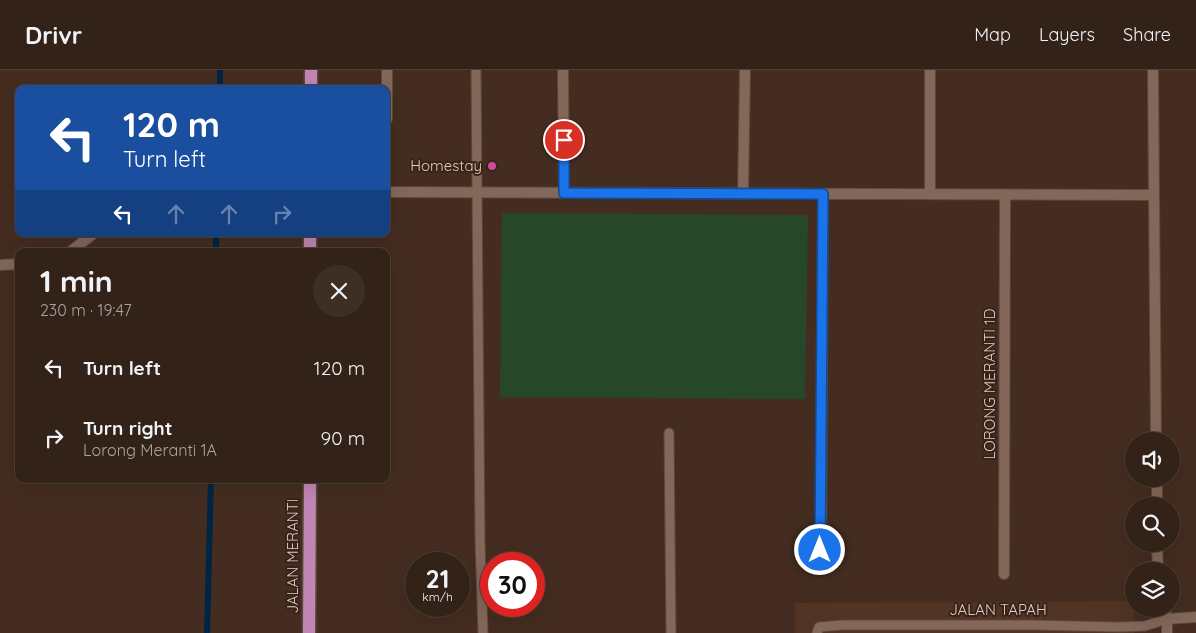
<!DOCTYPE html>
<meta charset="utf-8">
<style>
body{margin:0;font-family:Quicksand,sans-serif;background:#3e2f25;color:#f1f3f6;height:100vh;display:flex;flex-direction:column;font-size:19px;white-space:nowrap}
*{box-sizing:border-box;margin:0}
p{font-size:16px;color:#a9a4a2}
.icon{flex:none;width:28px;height:28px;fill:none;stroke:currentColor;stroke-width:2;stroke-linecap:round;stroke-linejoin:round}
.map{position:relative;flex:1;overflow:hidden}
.panel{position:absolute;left:15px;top:178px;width:375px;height:235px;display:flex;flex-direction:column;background:#332218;border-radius:10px;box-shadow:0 5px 20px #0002,0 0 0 1px #4e3f37}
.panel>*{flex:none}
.banner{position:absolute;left:15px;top:15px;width:375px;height:152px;border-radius:10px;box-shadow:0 5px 20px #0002,0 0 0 1px #4e3f37;background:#1a4fa0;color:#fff;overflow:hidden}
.controls{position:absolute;left:1125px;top:362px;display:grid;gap:10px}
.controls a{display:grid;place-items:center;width:55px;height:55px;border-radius:50%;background:#332218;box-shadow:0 5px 20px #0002,0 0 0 1px #4e3f37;font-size:25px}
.speed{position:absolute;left:405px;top:482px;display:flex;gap:10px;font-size:25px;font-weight:700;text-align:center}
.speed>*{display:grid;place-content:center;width:65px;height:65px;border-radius:50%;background:#332218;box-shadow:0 5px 20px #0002,0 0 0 1px #4e3f37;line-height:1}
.speed small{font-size:12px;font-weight:400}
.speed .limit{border:8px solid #d22;background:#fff;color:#111}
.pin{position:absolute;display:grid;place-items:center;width:42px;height:42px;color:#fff;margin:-21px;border:2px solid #fff;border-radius:50%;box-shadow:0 1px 5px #0007}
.me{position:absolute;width:55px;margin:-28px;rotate:0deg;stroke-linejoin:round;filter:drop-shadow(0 0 4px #0008)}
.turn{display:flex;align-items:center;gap:18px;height:105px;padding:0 25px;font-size:22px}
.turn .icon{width:65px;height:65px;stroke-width:2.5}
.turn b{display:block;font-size:35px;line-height:42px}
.lanes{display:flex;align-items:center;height:48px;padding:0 25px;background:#0003;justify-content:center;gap:25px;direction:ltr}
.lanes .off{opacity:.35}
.round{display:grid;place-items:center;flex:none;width:52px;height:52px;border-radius:26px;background:#3e2f25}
.headline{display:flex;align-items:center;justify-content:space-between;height:85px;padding:0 25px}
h1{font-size:30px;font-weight:800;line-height:38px}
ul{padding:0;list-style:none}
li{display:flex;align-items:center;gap:15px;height:70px;padding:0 25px}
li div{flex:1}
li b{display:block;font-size:19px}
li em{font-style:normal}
header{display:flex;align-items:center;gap:30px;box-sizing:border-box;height:70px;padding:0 25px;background:#332218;border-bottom:1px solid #4e3f37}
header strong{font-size:24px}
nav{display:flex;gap:28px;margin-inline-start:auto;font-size:18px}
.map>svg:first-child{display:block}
.built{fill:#513423}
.green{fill:#27472a}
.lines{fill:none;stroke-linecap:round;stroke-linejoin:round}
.stream{stroke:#002544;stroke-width:6}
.lane-casing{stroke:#5c493e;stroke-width:11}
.street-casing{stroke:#5c493e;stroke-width:12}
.primary-casing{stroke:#5c493e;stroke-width:15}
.lane{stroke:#83685a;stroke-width:9}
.street{stroke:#83685a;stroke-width:10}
.primary{stroke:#c286b4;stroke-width:12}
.route-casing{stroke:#114b97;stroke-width:12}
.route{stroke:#1a73e8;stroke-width:9}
.hotel-dot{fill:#d1479c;stroke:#392317;stroke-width:2}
.labels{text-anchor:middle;stroke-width:4;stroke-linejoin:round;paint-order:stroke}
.poi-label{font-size:15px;fill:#decec6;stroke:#392317;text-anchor:end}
.street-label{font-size:15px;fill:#decec6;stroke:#392317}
</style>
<header>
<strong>Drivr</strong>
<nav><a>Map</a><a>Layers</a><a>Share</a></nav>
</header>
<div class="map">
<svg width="1196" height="563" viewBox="0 0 1196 563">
<rect width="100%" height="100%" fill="#442d20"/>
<!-- built -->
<path class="built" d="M1134,531V563H795V533Z"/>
<!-- green -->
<path class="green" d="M502,143L808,145L805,329L500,327Z"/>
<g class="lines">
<!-- stream -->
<path class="stream" d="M220,19V0
M216,181V164
M207,563L211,409"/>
<!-- lane casing -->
<g class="lane-casing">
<path id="lane" d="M476,0L480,471L483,563
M669,363L671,563
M817,563L819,557L843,555H1032L1118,557L1145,556L1167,549"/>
</g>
<!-- street casing -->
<g class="street-casing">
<path id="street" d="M387,0V49
M563,0L564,123
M1153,0L1156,371
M386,122L1153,125
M743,124L745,0
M930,124V0
M71,181L93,164
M0,195L19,194
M1157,409V436
M1157,474L1158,501
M821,480L823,124
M1004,504L1005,125
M1164,539L1167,549V563
M1167,549L1196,547"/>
</g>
<!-- primary casing -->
<g class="primary-casing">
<path id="primary" d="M311,19V0
M310,181V164
M309,563L310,409"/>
</g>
<!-- lane -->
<use href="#lane" class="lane"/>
<!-- street -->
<use href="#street" class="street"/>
<!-- primary -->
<use href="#primary" class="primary"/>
</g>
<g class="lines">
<!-- route casing -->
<g class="route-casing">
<path id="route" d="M564,70V123L823,124L820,480"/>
</g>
<!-- route -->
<use href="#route" class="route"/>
</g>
<!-- markers -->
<circle class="hotel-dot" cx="492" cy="96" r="5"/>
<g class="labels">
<!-- poi labels -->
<g class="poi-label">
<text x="482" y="101">Homestay</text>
</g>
<!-- street labels -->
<g class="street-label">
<text transform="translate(990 314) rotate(-90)" y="5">LORONG MERANTI 1D</text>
<text transform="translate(293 486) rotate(-90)" y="5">JALAN MERANTI</text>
<text x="998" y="545">JALAN TAPAH</text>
</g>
</g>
</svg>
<div class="controls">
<a><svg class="icon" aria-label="sound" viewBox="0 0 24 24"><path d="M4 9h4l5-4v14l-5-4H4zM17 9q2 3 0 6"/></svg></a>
<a><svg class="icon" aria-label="search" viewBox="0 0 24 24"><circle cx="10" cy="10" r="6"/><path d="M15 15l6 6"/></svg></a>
<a><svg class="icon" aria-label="layers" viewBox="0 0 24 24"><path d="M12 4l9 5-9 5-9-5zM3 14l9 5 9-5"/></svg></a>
</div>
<div class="speed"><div>21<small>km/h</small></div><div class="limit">30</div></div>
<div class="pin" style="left:564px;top:70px;background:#d93025"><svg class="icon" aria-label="arrive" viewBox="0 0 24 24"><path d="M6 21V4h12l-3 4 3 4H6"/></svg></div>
<svg class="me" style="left:820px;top:480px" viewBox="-20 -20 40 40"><circle r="17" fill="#1a73e8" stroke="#fff" stroke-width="3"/><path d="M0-11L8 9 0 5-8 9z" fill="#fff"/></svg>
<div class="banner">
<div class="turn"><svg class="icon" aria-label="left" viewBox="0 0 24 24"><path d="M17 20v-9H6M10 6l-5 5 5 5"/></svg><div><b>120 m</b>Turn left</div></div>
<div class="lanes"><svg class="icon" aria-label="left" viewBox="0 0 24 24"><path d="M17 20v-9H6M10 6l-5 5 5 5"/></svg><svg class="icon off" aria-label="ahead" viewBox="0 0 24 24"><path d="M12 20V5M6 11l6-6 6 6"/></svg><svg class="icon off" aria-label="ahead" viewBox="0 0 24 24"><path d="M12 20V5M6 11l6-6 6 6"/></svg><svg class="icon off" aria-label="right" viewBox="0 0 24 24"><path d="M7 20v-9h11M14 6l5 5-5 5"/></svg></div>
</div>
<section class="panel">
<div class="headline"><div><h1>1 min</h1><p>230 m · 19:47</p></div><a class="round"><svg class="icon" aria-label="close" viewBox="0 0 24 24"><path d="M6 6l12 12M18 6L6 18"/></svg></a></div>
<ul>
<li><svg class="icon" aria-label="left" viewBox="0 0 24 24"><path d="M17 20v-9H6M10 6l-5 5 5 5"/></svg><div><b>Turn left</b></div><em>120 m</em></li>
<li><svg class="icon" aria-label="right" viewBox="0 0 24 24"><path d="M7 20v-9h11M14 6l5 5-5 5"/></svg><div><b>Turn right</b><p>Lorong Meranti 1A</p></div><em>90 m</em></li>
</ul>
</section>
</div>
